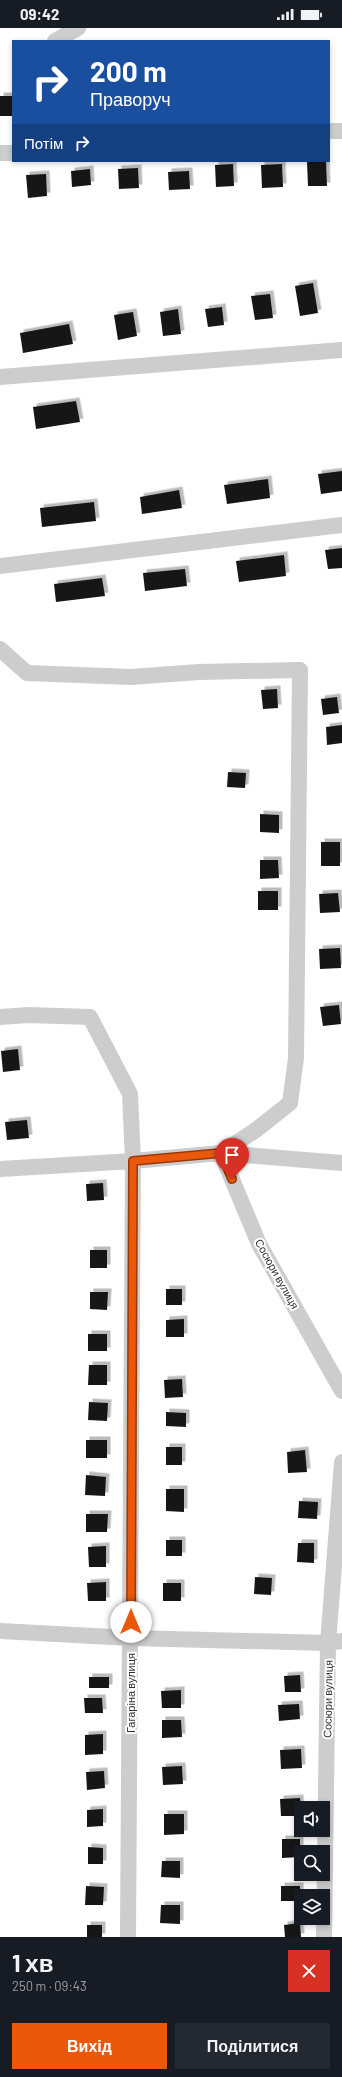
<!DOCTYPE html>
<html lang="uk">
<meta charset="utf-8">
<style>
body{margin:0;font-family:Barlow,sans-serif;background:#242831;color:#f1f3f6;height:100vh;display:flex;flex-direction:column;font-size:15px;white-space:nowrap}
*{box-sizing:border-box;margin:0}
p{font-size:13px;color:#9ea1a6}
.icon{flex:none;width:22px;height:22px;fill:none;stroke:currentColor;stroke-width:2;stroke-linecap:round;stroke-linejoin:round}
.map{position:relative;height:1909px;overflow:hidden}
.panel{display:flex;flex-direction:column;background:#171b24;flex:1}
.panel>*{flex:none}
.banner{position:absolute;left:12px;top:12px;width:318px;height:122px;border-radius:0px;box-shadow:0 2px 6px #0003;background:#1a4fa0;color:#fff;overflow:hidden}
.buttons{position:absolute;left:294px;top:1773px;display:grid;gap:8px}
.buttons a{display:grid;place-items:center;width:36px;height:36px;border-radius:0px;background:#171b24;box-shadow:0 2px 6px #0003;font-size:20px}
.pin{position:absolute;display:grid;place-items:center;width:34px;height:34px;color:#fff;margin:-41px -17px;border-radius:50% 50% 50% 0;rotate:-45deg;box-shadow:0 0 4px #0007}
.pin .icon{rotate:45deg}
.me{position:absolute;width:44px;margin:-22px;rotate:0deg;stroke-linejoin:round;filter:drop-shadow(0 0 3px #0008)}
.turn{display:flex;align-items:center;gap:14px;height:84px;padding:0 12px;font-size:18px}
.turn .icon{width:52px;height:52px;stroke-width:2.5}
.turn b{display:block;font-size:28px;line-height:34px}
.then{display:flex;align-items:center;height:38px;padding:0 12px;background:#0003;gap:8px;font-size:15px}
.round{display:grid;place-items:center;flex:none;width:42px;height:42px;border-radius:0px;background:#242831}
.head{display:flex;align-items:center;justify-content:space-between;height:68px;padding:0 12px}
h1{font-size:24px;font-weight:700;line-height:30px}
.button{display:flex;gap:8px;margin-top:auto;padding:8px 12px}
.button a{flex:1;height:46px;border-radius:0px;background:#ea580c;color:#fff;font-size:16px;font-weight:700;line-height:46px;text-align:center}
.button a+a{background:#242831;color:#f1f3f6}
.status{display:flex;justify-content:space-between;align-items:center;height:28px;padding:0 20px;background:#171b24;direction:ltr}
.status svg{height:11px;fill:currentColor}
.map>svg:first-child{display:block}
.building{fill:#171717;filter:url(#shadow)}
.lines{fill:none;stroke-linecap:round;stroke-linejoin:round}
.street{stroke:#cdcdcd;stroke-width:16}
.route-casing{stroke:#983908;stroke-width:10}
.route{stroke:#ea580c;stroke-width:7}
.labels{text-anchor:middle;stroke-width:4;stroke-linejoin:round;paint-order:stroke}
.street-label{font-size:11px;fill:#303030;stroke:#fff}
</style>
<div class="status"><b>09:42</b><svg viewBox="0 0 49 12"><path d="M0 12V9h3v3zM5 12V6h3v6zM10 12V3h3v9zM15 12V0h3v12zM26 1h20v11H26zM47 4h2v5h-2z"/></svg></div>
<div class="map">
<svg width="342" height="1909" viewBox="0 0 342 1909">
<defs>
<filter id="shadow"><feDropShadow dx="3.5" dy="-3.5" stdDeviation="0" flood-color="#0004"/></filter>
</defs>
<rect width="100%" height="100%" fill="#fff"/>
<!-- building -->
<path class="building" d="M0,68H13V88H0Z
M307,134H326L327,158H308Z
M233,136L234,158L216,159L215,137Z
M282,136L283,159L262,160L261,137Z
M138,140L139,160L119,161L118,141Z
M90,141L91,157L72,159L71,143Z
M189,143L190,161L169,162L168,144Z
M46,146L47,168L28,170L26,147Z
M313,255L318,285L300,288L295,258Z
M270,266L273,290L255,292L251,268Z
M222,279L224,297L208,299L205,281Z
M178,281L181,306L163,308L160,284Z
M133,284L137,308L118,312L114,287Z
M69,296L73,316L23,325L20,305Z
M76,373L80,394L36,401L33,379Z
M342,443V463L321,466L318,446Z
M268,451L270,470L227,476L224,457Z
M179,462L182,480L142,486L140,469Z
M94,474L96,493L42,499L40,480Z
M342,520V540L328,541L325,522Z
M284,527L286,548L239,554L236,533Z
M185,541L187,558L145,563L143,545Z
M102,550L105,568L56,574L54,556Z
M277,661L278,680L263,681L261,662Z
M337,669L339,685L323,687L321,671Z
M342,697V715L327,717L326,699Z
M228,744L246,745L245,760L227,759Z
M260,786L279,787V805L260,804Z
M321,814H340V838H321Z
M260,832H278L279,850L260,851Z
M258,863H278V882H258Z
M338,865L340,884L320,885L319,866Z
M340,920L341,940L320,941L319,921Z
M339,977L341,996L323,998L320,979Z
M18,1021L20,1042L3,1044L1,1023Z
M27,1092L29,1110L7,1112L5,1094Z
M103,1155L104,1172L87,1173L86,1156Z
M90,1222H107V1240H90Z
M166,1261H182V1277H166Z
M90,1264H108L107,1282L90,1281Z
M184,1291V1309H166V1292Z
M88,1306H107V1323H88Z
M89,1337H107V1357H88Z
M182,1351L183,1369L165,1370L164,1352Z
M89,1374L108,1375L107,1393L88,1392Z
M166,1384L186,1385V1399L166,1398Z
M86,1412H107V1430H86Z
M166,1419H182V1437H166Z
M305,1422L307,1444L288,1445L287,1424Z
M86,1447L106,1449L105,1468L85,1467Z
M166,1461H184V1484L166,1483Z
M299,1473L318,1474L317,1491L298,1490Z
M86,1486H108L107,1504H86Z
M166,1512H182V1528H166Z
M298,1515H314V1535L297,1534Z
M106,1518V1539H89L88,1519Z
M255,1549L272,1550L271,1567L254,1566Z
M106,1554V1573H88L87,1555Z
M163,1555H181V1573H163Z
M300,1647L301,1664H285L284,1648Z
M89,1649H109V1660H89Z
M181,1662V1680H162L161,1663Z
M84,1670H102L103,1685H85Z
M299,1676L300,1691L279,1693L278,1677Z
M162,1692H181L182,1709L162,1710Z
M103,1706V1726L85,1727V1707Z
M301,1721L302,1740L281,1741L280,1722Z
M182,1738L183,1756L163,1757L162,1739Z
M104,1743L105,1760L87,1762L86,1744Z
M300,1770L301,1788H281L280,1771Z
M103,1781V1798L87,1799V1782Z
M164,1786H184V1806L164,1807Z
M282,1811H300V1829L282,1830Z
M88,1819L103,1820V1836H88Z
M162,1833H180V1850L161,1849Z
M86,1858L104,1859L103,1877H85Z
M281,1858H300V1873H281Z
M161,1877H180V1896L160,1895Z
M300,1895L301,1909H285L284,1897Z
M87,1897H102V1909H87Z"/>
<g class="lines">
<!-- street -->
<path class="street" d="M55,13L78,0
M329,103H342
M0,125H13
M0,349L342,322
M0,538L342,497
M0,621L27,645L131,649L199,644L300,642L296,1030L290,1075L256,1102L221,1125L259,1216L342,1363
M0,989L29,987L90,989L130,1066L133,1133L128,1909
M0,1141L133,1133L221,1125L342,1135
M0,1603L131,1610L328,1615L342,1613
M324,1909L328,1615L342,1434"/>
</g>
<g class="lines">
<!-- route casing -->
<g class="route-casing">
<path id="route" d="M131,1594L133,1133L221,1125L232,1151"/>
</g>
<!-- route -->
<use href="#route" class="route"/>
</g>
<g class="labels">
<!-- street labels -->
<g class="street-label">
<text transform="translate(277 1246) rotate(61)" y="4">Сосюри вулиця</text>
<text transform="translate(131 1665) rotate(-90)" y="4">Гагаріна вулиця</text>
<text transform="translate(328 1671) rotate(-89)" y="4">Сосюри вулиця</text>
</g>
</g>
</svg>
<div class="buttons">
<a><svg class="icon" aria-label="sound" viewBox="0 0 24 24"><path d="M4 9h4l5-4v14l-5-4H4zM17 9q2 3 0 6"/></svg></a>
<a><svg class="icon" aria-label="search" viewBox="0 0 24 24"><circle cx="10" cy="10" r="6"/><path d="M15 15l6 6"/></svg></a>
<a><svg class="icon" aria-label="layers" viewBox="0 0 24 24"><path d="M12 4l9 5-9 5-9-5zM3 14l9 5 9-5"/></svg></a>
</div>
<div class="pin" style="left:232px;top:1151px;background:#d93025"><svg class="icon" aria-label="arrive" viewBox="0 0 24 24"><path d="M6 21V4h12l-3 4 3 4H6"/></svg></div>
<svg class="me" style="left:131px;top:1594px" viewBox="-20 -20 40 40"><circle r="19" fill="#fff"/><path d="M0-13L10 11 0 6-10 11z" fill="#ea580c"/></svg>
<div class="banner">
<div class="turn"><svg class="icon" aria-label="right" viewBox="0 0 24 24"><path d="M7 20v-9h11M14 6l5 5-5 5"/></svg><div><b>200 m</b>Праворуч</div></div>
<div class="then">Потім<svg class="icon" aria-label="right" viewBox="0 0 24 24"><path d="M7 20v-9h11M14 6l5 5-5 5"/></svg></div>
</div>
</div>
<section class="panel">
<div class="head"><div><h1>1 хв</h1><p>250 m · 09:43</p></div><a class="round" style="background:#d93025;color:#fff"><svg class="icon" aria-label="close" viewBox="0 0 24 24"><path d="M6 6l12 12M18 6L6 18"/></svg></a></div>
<div class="button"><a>Вихід</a><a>Поділитися</a></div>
</section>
